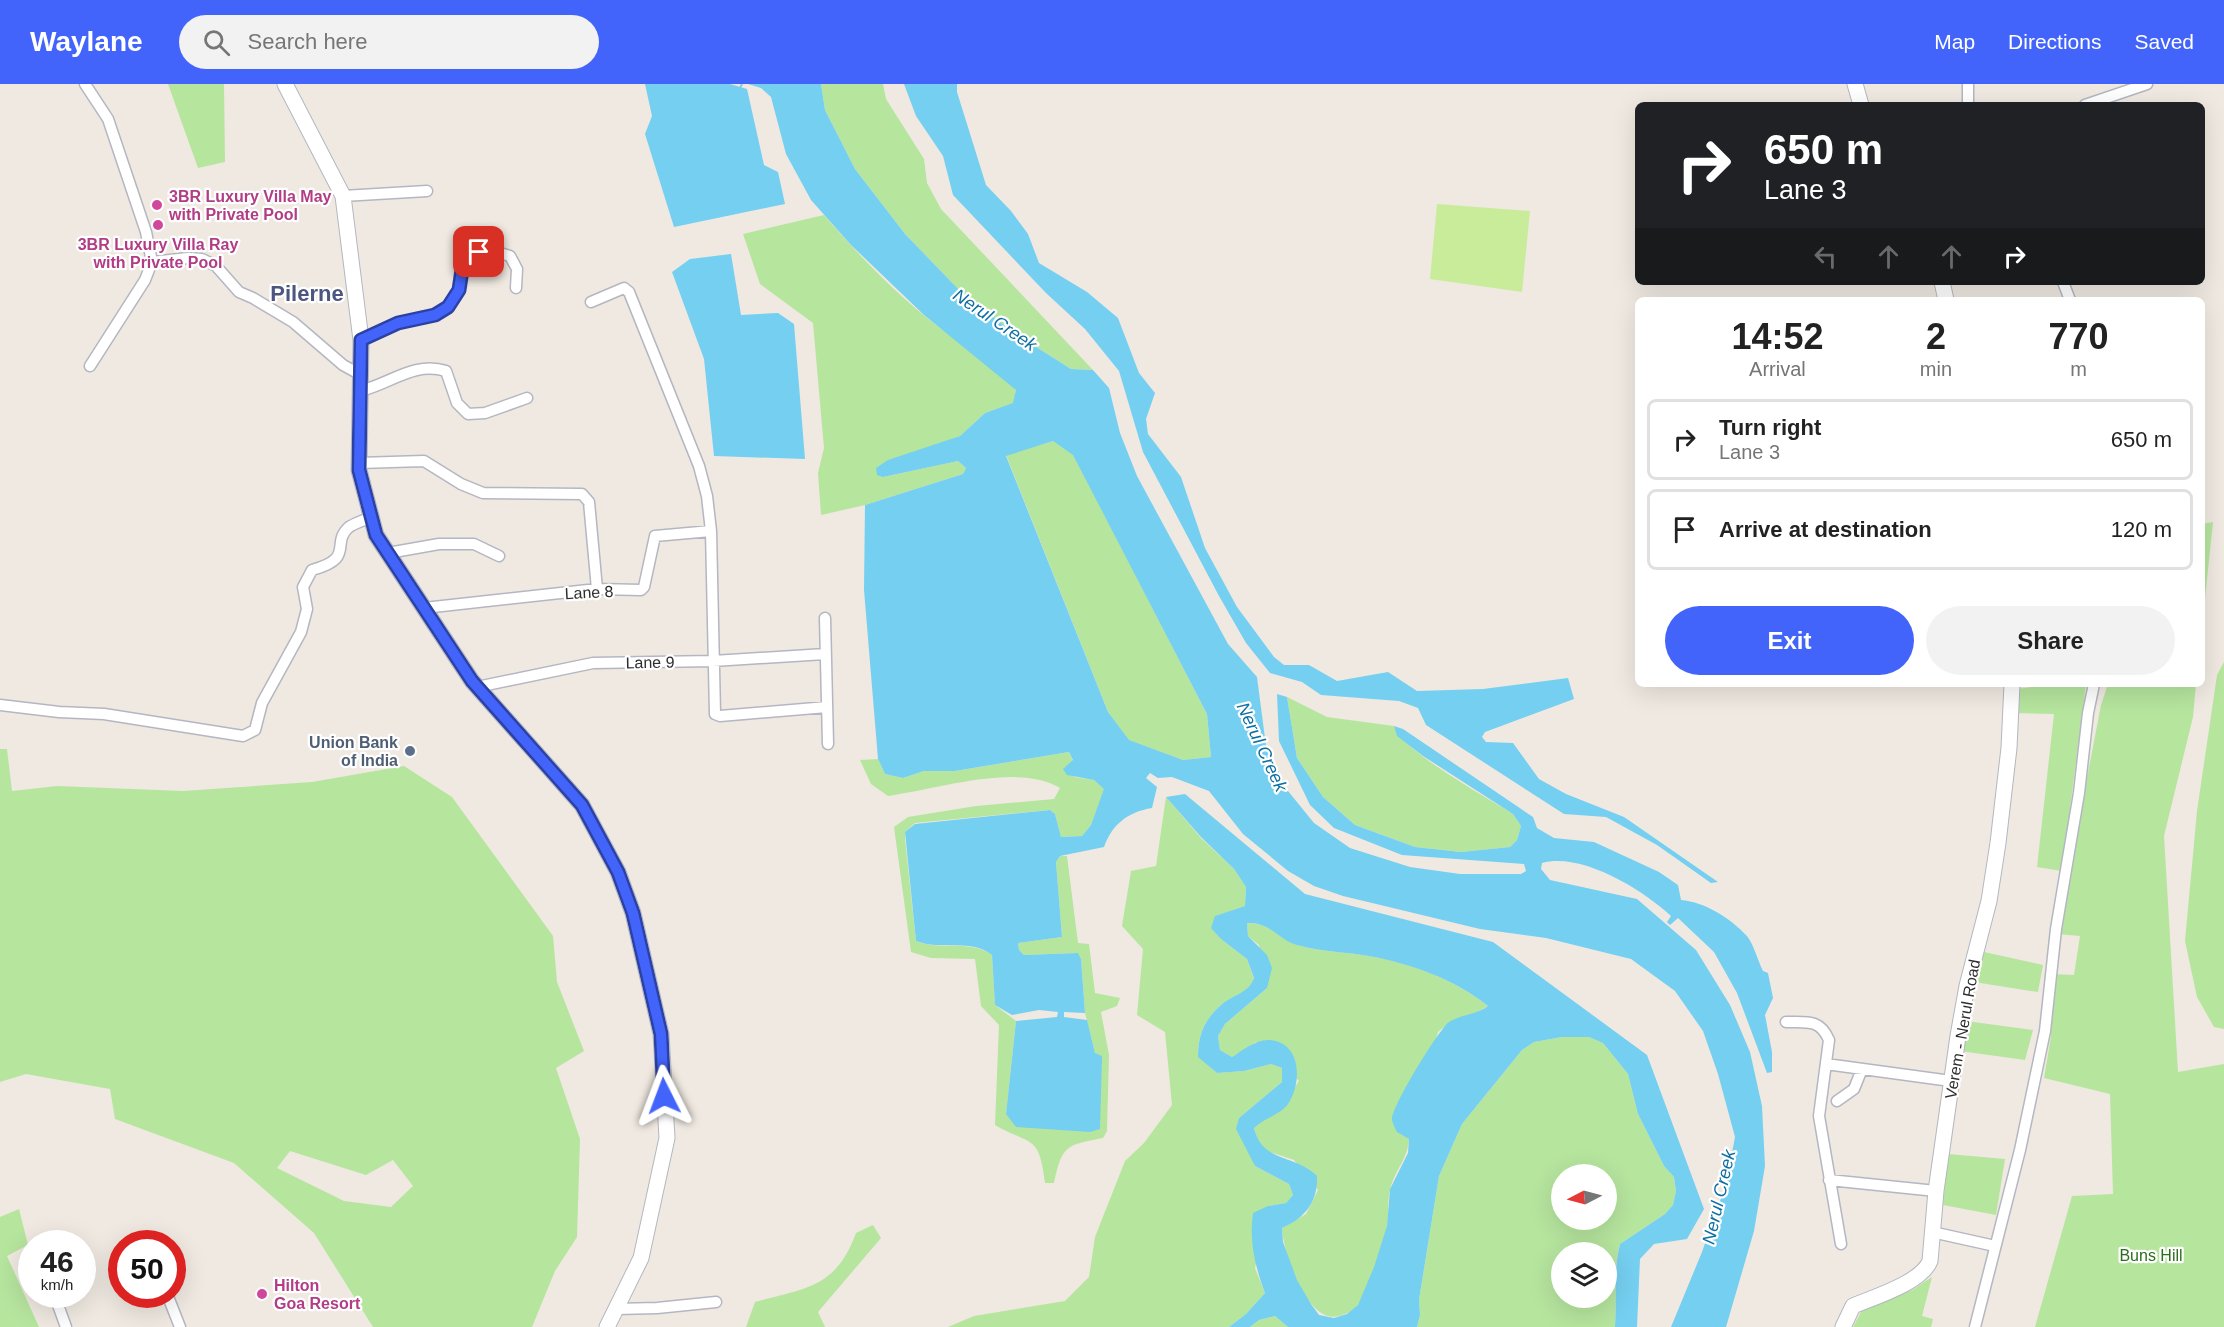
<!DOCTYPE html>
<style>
body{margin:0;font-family:Helvetica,sans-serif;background:#f2f2f2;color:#222;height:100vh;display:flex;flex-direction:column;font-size:22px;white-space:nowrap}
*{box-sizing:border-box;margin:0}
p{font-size:20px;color:#767676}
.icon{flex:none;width:33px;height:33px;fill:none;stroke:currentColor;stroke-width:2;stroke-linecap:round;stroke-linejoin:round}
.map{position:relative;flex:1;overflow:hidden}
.panel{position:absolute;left:1635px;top:213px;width:570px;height:390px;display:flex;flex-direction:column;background:#fff;border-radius:9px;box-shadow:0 6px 24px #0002}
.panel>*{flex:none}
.banner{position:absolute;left:1635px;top:18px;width:570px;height:183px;border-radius:9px;box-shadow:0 6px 24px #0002;background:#202124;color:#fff;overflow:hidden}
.needle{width:39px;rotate:264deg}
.buttons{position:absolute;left:1551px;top:1080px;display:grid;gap:12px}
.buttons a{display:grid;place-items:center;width:66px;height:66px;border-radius:50%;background:#fff;box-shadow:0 6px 24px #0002;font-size:30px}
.speed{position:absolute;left:18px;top:1146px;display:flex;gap:12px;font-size:30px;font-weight:700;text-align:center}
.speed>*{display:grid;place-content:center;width:78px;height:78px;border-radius:50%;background:#fff;box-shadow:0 6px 24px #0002;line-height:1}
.speed small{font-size:15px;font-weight:400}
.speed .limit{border:9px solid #d22;background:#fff;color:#111}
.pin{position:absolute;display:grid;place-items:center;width:51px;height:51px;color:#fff;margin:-26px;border-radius:12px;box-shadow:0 3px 9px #0006}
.me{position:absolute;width:66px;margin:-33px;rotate:357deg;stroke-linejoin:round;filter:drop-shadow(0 0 4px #0008)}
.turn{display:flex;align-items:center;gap:21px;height:126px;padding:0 30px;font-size:27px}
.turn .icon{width:78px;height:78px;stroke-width:2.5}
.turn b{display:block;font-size:42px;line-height:51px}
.lanes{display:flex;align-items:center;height:57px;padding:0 30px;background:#0003;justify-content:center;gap:30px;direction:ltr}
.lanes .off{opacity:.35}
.eta{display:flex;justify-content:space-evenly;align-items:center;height:102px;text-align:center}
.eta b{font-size:36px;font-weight:700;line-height:42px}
.cta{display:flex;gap:12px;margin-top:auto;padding:12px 30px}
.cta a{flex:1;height:69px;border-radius:36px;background:#4264fb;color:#fff;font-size:24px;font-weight:700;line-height:69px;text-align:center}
.cta a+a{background:#f2f2f2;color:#222}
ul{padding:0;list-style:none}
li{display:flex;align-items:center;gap:18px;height:81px;margin:0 12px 9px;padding:0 18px;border:3px solid #e0e0e0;border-radius:9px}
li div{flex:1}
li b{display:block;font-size:22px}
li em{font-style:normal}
header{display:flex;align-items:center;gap:36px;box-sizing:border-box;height:84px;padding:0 30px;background:#4264fb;color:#fff}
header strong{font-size:28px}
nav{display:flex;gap:33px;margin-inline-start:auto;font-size:21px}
.search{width:420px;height:54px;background:#f2f2f2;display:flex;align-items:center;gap:15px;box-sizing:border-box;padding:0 21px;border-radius:33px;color:#767676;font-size:22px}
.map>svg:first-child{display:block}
.green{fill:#b6e59e;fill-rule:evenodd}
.pitch{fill:#c9ec9a}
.water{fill:#75cff0;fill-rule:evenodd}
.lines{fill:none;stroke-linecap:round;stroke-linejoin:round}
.stream{stroke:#75cff0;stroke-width:2}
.minor-casing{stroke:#b4b7c1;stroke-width:13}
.secondary-casing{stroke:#b4b7c1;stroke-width:17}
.minor{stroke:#fff;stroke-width:10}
.secondary{stroke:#fff;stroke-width:15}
.route-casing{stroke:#2b41a3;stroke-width:15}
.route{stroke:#4264fb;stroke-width:10}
.hotel-dot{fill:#d1479c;stroke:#fff;stroke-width:2}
.service-dot{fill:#5c6f8a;stroke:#fff;stroke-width:2}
.labels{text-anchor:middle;stroke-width:4.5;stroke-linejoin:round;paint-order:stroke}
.hotel-label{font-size:16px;font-weight:bold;fill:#b23c85;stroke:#fff;text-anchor:start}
.street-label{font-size:16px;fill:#2e2e2e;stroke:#fff}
.service-label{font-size:16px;font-weight:bold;fill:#4e5e75;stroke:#fff;text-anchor:end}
.park-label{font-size:16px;fill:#2c6e1b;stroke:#fff}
.water-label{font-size:18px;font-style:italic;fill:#0d6fa3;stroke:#fff}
.district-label{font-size:22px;font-weight:bold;fill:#4d5680;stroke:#fff}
</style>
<header>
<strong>Waylane</strong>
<div class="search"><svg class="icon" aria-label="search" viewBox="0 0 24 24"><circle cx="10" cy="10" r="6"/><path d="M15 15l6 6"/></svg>Search here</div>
<nav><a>Map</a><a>Directions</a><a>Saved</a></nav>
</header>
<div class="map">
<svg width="2224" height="1243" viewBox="0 0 2224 1243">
<rect width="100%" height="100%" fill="#efe9e1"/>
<!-- green -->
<path class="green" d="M168,0H224L225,78L198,84Z
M821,0H883L886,15L924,75L927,99L941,125L1093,286L1071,285L1014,249L963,210L905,150L855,85L825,26Z
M824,131C855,167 889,203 926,233C956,257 988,279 1016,306L1014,319L985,329L960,352L923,366L883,393L958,377L966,384L963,390L865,421L821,431L818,389L824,364L813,239L760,200L743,150Z
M1053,357L1073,370L1207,630L1211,673L1183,676L1128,656L1108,628L1006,371Z
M2213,438L2202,543V440Z
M2224,578V945L2214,943L2197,913L2185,857L2197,727L2217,591Z
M2054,600H2086L2062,787L2037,783L2054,630L2016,629L2017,605Z
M2108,600H2196L2193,633L2164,752L2178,988L2224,980V1243H2035L2072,1112L2113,1110L2110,1010L2044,994L2051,952L2053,890L2074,891L2080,852L2057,850L2101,621Z
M1287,613L1327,633L1394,642C1402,667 1488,714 1513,730L1521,742L1517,756L1510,763L1461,768L1415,763L1355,741L1323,713L1297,674Z
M0,665H7L12,707L57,702L183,707L312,698L404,682L452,713L553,852L557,898L584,967L556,984L580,1055L577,1153L555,1187L532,1243H373L314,1149L234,1079L115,1035L110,1005L26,990L0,998ZM290,1067L366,1091L393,1076L413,1102L391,1123L344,1117L277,1084Z
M1069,668L1073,677L1074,693L1094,696L1105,705L1091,741L1082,752L1061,753L1055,730L1050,726L915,739L905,748V755L916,857C940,867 971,855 992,871L995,921L1016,937L1006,1030L1095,969L1085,929L1081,875L1077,869L1024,871L1019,866L1018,859L1062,853L1056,778L1060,772H1067L1078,859L1089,860L1095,909L1120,914L1117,922L1101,928L1109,971L1107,1047L1103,1054C1066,1061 1062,1061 1054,1099H1045C1039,1050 1032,1062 995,1041L999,941L981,922L975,875L931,874L911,868L894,743L908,733L976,722L1054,715L1060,704C1018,678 935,706 888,712L871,700L860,676L878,675L885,690L903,694L924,687H955Z
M1166,713L1201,754L1234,785L1246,803L1245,822L1216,832L1221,855L1247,875L1254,895C1249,909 1232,911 1221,921C1204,936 1198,951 1198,972L1217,989L1244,987L1271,980L1282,984V998L1239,1034L1255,1082L1289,1100L1293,1111L1286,1119L1268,1122L1255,1184L1265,1209L1246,1230L1229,1243H948L974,1232L1065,1217L1089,1193L1095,1153L1125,1077L1144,1059L1172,1021L1165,948L1137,931L1143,865L1122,842L1131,787L1156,782Z
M1247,839C1273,839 1279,857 1301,862C1323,868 1347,868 1370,872C1413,880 1453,895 1488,922C1471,933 1454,934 1438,948L1409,1055C1408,1075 1394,1087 1390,1106C1387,1118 1389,1131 1387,1143C1383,1161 1368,1207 1358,1221C1354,1227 1346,1230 1339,1232C1307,1241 1283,1168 1282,1144L1306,1130L1318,1106L1294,1076L1267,1067L1257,1057L1254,1043L1264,1034L1277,1029L1299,997L1256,958L1232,973L1220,966L1218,952L1225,940L1267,904L1259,861L1248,852Z
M1984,868L2043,881L2038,908L1974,898Z
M1966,937L2033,946L2025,976L1960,967Z
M1562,953H1589L1603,959L1628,990L1638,1030L1664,1082L1674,1093L1676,1107L1673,1121L1665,1130L1620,1160C1613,1188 1617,1214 1615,1243H1417L1420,1231L1419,1216L1439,1092L1462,1040L1522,966L1534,958ZM1562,1090H1606V1136H1562ZM1562,1168H1606V1214H1562Z
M1948,1070L2005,1075L1996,1131L1943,1121Z
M19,1125L28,1161L7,1172L39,1243H0V1133Z
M873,1141L881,1154L818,1228L825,1243H746L755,1218C806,1204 836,1204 856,1149Z
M1932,1193L1922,1232L1933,1235L1931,1243H1853L1862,1226L1912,1206Z
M1275,1232L1288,1243H1250L1259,1236Z"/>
<!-- pitch -->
<path class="pitch" d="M1437,120L1530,127L1522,208L1430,195Z"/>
<!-- water -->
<path class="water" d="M645,0H730L747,5L764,81L778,88L785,120L674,143L645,50L652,32Z
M748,0H821L825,26L855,85L905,150L963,210L1014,249L1071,285L1093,286L1109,304L1120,349L1137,392L1228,560L1257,593L1266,662L1288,707L1314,739L1350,764L1410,783L1460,790H1521L1526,787L1524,780L1402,771L1334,744L1310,721L1279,657L1277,610L1287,613L1297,674L1323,713L1355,741L1415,763L1461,768L1510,763L1517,756L1521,742L1513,730L1423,672L1397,652L1394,642L1403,645L1533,733L1537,744L1554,754L1594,758L1659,788L1678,801L1681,816C1705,818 1730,834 1747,852C1754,861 1758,877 1763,887L1768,889L1773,914L1765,931L1772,968V988L1767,989L1737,909L1714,868L1678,834L1670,841L1667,838L1671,832C1643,806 1582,768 1542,779L1541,785L1550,796L1637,815L1696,866L1730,921L1750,968L1762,1022L1765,1082L1754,1147L1726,1243H1671L1702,1168L1726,1100L1735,1053L1718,990L1703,947L1675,907L1631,875L1546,854L1480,845L1343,812L1314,802L1288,787L1243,750L1209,707L1172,693L1158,694L1150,689L1146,694L1157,703L1152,724C1128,728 1112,740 1104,763L1060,772L1056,778L1062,853L1018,859L1019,866L1024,871L1078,869L1081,875L1085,929L1064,928V933L1087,936L1095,969L1102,972L1100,1045L1090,1048L1016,1043L1006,1030L1016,937L1057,933L1058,928L1039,926L1012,931L995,921L992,871C972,854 940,867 916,857L905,748L915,740L1050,726L1055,730L1061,753L1082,752L1091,741L1104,705L1094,696L1067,691L1063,685L1073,676L1069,668L955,687H924L903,694L885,690L878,675L864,506L865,421L963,390L966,384L958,377L883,393L877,391L876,384L888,376L960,352L985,329L1013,319L1016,306L924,231L851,161L811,116L786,70L771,13L761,4ZM1053,357L1073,371L1207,630L1211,673L1183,676L1129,656L1108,628L1006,372Z
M904,0H957V8L986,101L1011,127L1028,150L1039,179L1087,208L1118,234L1139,289L1155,309L1146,335L1148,350L1181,393L1205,464L1237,523L1274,573L1284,581H1309L1337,597L1388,588L1417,607L1483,605L1568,594L1574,615L1485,648L1482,653L1486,658L1513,659L1539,695L1566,710L1624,733L1718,798L1711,799L1657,761L1606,733L1564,730L1426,641L1418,624L1399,617L1321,611L1302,598L1270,589L1246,559L1219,512L1143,368L1119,287L1085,245L1046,209L953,111L943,72L916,32Z
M731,170L741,231L778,229L794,240L805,375L714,372L704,275L672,188L690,175Z
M1185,710L1305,810L1493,858L1647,971L1704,1125L1687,1155L1654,1160L1640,1175L1637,1243H1615C1617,1214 1613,1188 1620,1160L1665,1130L1673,1121L1676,1107L1674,1093L1664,1082L1638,1030L1628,990L1603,959L1589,953H1562L1534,958L1522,966L1462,1040L1439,1092L1419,1216L1420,1231L1417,1243H1288L1275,1232L1259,1236L1250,1243H1229L1246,1230L1265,1209C1255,1182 1249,1158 1253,1129L1268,1122L1286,1119L1293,1111L1289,1100L1255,1082L1236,1045L1239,1034L1282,998V984L1271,980L1244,987L1217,989L1198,973C1198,951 1204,936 1221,921C1232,911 1249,909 1254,894L1247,875L1221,855L1211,844L1215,832L1245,822L1246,803L1234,785L1201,753L1166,713ZM1247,839C1272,838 1279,858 1301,862C1323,868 1347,868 1369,872C1412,880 1454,895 1488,922C1476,931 1462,930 1449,938C1439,945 1392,1022 1392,1035C1392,1038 1395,1044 1397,1048L1409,1055L1408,1069L1390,1105L1387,1142L1374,1183L1358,1221L1347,1230L1334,1234L1319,1231L1311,1220L1297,1196L1283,1158L1282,1144C1305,1134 1318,1118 1317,1092C1295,1070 1262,1079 1254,1044C1264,1034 1280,1031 1288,1020C1302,999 1302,959 1270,956C1256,955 1243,966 1232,973L1220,966L1218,952L1225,940L1267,904L1272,884L1267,871L1248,852Z"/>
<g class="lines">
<!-- stream -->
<path class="stream" d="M740,4L742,0"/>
<!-- minor casing -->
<g class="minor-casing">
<path id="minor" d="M85,0L108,35L146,148L152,178L145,196L90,282
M1968,21V0
M2085,21L2147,0
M343,112L427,107
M152,178L188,174L202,175L216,182L239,208L253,214L293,238L343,281L361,291
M2063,198L2070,216
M591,218L624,204L629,208L699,382L707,412L711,447L715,630L720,632L827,623
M361,256L398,239L435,230L448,223L459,206L462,186L471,171L493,167L510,172L517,185L516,204
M360,307C390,300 414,277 446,287L457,319L468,330L485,329L527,314
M359,379L424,377L461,400L483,409L582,410L589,418L597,505
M388,469L439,460H474L499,472
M424,524L597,505L641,506L644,503L655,452L711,447
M825,534L828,660
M477,603L593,579L713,577L825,570
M0,621L59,628L104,630L243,652L255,646L262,619L301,548L307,525L303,503L312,486C356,474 330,460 349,443C355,439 365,436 371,433
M1786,938C1807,938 1820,935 1829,956L1819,1032L1841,1160
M1826,980L1951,997
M1837,1017L1854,1005L1862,985
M1829,1096L1936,1107
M1932,1148L1995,1162
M54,1210L66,1243
M167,1210L180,1243
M616,1225L657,1224L716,1218
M1975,1243L2020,1066L2045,947L2056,845L2079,709L2088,629L2094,600"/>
</g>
<!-- secondary casing -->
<g class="secondary-casing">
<path id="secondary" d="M285,0L343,112L361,256L359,386L376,451L472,597L582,721L618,788L633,829L661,950L667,1054L641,1174L607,1243
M1855,0L1861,21
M1942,198L1946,216
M1843,1243L1853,1222C1874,1213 1921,1199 1930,1177L1936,1107L1958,952L1967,902L1989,817L1998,759L2009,664L2012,600"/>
</g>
<!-- minor -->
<use href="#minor" class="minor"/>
<!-- secondary -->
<use href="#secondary" class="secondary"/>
</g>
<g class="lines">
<!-- route casing -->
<g class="route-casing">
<path id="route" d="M479,168L471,171L462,186L459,206L448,223L435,231L398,239L361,256L359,386L376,451L472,597L582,721L618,788L633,829L661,950L664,1012"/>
</g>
<!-- route -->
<use href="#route" class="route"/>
</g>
<!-- markers -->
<g class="hotel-dot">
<circle cx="157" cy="121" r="6"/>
<circle cx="158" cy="141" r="6"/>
<circle cx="262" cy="1210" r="6"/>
</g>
<circle class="service-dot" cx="410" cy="667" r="6"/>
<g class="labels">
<!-- hotel labels -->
<g class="hotel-label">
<text x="169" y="118">3BR Luxury Villa May<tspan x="169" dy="18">with Private Pool</tspan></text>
<text x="158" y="166" text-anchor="middle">3BR Luxury Villa Ray<tspan x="158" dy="18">with Private Pool</tspan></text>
<text x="274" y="1207">Hilton<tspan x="274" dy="18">Goa Resort</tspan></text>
</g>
<!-- street labels -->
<g class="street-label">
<text transform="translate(589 508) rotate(-3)" y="6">Lane 8</text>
<text transform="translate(650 578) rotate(-1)" y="6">Lane 9</text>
<text transform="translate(1962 945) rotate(-80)" y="6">Verem - Nerul Road</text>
</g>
<!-- service labels -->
<g class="service-label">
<text x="398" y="664">Union Bank<tspan x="398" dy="18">of India</tspan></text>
</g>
<!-- park labels -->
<g class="park-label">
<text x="2151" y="1177">Buns Hill</text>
</g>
<!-- water labels -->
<g class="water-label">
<text transform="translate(995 236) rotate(34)" y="6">Nerul Creek</text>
<text transform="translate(1262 663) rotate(65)" y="6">Nerul Creek</text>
<text transform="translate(1719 1113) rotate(-77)" y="6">Nerul Creek</text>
</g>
<!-- district labels -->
<g class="district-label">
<text x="307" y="217">Pilerne</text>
</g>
</g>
</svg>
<div class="buttons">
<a><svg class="needle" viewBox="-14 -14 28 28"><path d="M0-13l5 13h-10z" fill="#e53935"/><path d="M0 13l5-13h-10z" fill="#767676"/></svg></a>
<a><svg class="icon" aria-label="layers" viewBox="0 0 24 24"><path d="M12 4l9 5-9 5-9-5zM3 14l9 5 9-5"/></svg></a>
</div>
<div class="speed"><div>46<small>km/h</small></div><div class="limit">50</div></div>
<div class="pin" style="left:479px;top:168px;background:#d93025"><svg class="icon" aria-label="arrive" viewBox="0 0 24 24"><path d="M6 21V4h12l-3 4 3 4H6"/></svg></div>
<svg class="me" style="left:664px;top:1012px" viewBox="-20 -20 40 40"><path d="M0-17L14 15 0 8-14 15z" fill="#4264fb" stroke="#fff" stroke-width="4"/></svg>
<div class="banner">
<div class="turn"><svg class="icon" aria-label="right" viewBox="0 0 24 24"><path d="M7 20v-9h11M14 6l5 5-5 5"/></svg><div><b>650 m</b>Lane 3</div></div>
<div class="lanes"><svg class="icon off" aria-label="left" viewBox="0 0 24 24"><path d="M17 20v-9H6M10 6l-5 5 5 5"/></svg><svg class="icon off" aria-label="ahead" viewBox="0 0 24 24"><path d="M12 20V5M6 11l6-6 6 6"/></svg><svg class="icon off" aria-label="ahead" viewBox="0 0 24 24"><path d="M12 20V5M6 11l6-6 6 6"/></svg><svg class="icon" aria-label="right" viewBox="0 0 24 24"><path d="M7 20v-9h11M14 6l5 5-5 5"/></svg></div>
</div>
<section class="panel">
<div class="eta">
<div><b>14:52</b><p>Arrival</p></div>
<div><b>2</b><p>min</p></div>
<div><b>770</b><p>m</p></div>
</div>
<ul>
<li><svg class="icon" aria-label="right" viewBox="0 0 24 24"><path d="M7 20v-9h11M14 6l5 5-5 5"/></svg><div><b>Turn right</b><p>Lane 3</p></div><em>650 m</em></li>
<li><svg class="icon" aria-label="arrive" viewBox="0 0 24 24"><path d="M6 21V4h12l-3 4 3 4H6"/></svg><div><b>Arrive at destination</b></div><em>120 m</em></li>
</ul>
<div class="cta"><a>Exit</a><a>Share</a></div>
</section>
</div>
